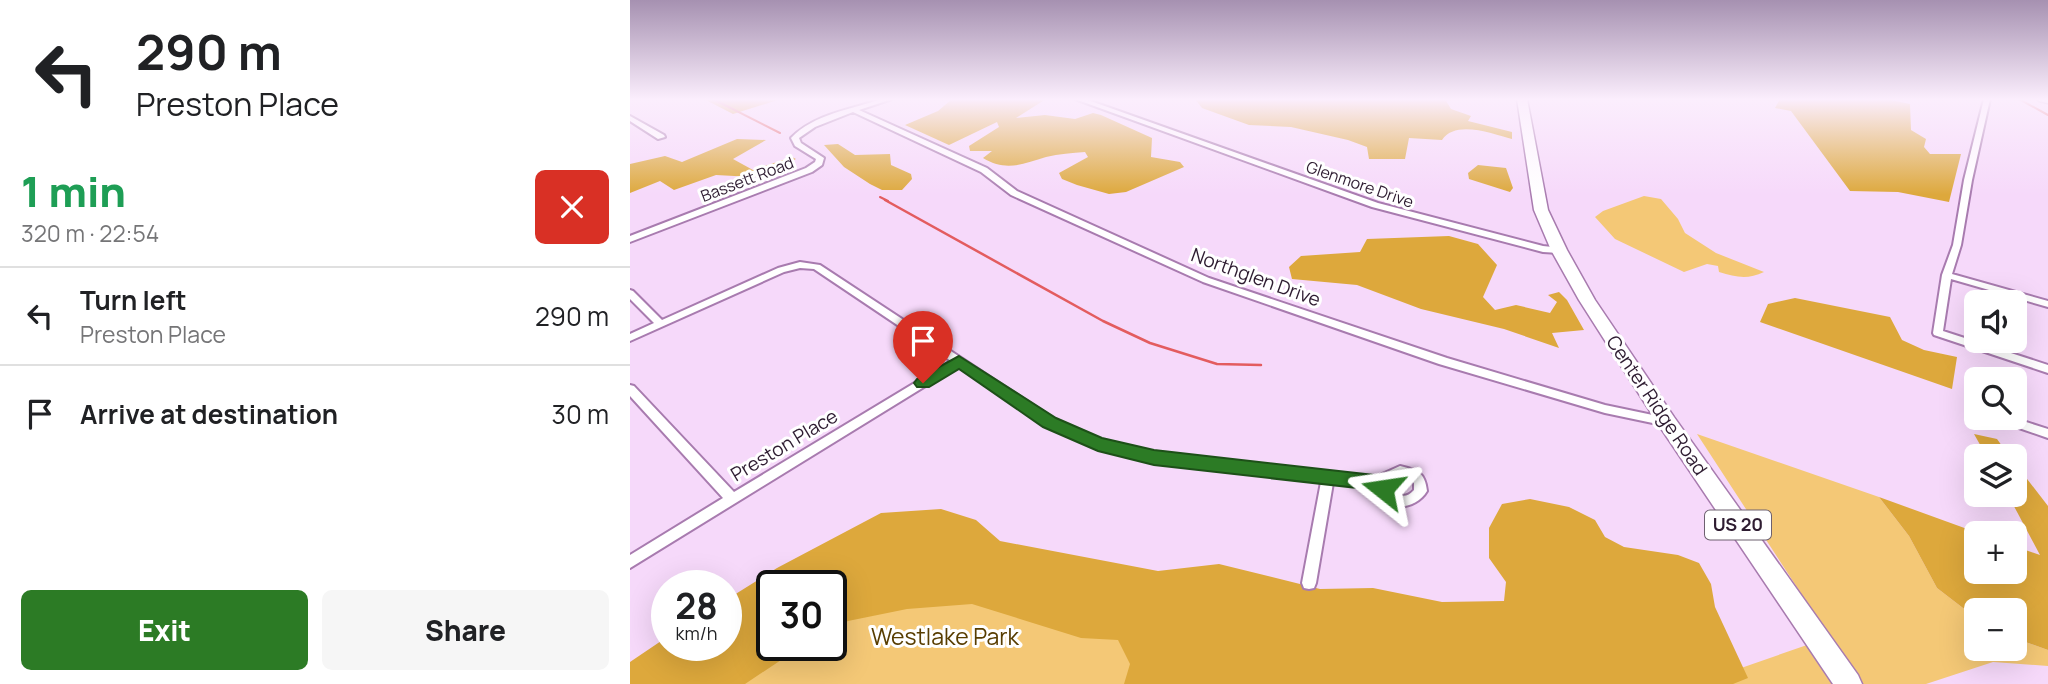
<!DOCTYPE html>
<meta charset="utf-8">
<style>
body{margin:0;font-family:Manrope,sans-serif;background:#f6f6f6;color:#202124;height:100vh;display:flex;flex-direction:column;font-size:26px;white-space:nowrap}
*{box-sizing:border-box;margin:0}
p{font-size:23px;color:#757577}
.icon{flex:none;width:38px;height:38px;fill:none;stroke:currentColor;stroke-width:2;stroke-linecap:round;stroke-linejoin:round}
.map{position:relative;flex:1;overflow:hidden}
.sheet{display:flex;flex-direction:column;background:#fff;width:630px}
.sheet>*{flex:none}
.hud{background:#fff;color:#202124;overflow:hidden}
.fabs{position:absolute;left:1334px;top:290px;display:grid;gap:14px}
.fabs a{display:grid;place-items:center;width:63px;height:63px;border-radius:10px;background:#fff;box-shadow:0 7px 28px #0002;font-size:35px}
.speed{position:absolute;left:21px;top:570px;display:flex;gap:14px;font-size:35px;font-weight:700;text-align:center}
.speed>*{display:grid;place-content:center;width:91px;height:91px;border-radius:50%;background:#fff;box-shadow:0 7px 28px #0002;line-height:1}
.speed small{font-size:18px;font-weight:400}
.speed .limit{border:4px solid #111;border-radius:10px;background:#fff;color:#111}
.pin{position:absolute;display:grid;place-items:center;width:60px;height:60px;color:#fff;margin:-72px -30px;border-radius:50% 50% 50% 0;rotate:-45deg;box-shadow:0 0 7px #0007}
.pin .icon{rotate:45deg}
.me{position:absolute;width:77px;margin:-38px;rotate:285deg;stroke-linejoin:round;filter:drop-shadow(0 0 5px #0008)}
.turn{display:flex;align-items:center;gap:24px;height:147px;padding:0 21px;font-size:32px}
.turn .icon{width:91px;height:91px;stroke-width:2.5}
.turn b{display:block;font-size:49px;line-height:60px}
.round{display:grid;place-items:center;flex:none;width:74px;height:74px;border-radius:10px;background:#f6f6f6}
.overview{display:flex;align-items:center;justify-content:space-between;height:119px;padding:0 21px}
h1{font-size:42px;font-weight:800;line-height:52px;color:#1e9e55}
.cta{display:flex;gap:14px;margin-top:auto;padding:14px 21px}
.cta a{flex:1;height:80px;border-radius:10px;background:#2c7b25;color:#fff;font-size:28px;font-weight:800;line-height:80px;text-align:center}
.cta a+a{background:#f6f6f6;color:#202124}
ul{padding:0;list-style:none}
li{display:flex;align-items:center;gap:21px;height:98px;padding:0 21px;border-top:2px solid #e0e0e0}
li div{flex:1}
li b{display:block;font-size:26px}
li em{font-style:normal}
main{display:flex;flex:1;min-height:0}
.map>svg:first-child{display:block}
.green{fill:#f4c876}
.forest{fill:#dda83c}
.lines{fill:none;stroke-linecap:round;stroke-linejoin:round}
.stream-far1{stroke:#e35c5f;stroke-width:2}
.stream{stroke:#e35c5f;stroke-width:2.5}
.street-casing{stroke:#a87baf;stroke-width:4}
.secondary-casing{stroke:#a87baf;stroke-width:3}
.primary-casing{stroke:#a87baf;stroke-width:3}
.street{fill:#fff;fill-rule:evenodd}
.secondary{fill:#fff;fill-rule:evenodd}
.primary{fill:#fff;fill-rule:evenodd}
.route{fill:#2c7b25;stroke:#1d5018;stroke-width:2}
.labels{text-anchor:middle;stroke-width:6;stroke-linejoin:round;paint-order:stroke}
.far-street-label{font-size:16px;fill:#2e1c31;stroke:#fff}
.shield{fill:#fff;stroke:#6d606f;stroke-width:2}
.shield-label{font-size:18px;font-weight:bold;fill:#2e1c31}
.street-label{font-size:19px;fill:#2e1c31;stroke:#fff}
.near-park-label{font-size:23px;fill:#583d00;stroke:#fff}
</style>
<main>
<section class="sheet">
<div class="hud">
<div class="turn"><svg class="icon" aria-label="left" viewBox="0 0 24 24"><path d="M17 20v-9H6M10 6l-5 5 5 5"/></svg><div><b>290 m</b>Preston Place</div></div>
</div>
<div class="overview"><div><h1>1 min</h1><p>320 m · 22:54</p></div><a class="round" style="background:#d93025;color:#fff"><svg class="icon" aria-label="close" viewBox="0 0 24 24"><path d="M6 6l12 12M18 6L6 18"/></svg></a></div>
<ul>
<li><svg class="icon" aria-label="left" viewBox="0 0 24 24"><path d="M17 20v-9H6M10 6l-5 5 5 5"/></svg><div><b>Turn left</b><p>Preston Place</p></div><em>290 m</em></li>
<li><svg class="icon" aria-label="arrive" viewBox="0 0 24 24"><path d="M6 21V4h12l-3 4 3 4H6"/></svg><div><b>Arrive at destination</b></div><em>30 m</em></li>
</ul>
<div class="cta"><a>Exit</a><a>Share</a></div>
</section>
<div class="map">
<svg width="1418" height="684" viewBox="0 0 1418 684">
<rect width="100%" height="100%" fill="#f6d9fa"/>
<!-- green -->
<path class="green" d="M1014,196L1031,199L1048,219L1055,233L1086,253L1134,272C1117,280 1106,277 1089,272L1088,266L1077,264L1054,272L985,239L965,217L973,211Z
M1067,434L1249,497L1279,536L1307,588L1346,618V649H1384V638L1418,650V666L1363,662L1296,684H1230Z
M314,588L1004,684H100L162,646H201V621Z
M1177,645L1205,684H1065Z"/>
<!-- forest -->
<path class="forest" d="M74,99H151L103,114Z
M322,99H416L386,118L415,115L445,119L463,113L471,115L522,138L521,157L550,162L554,167L496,192L479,194L447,185L432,179L429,173L458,157L455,152C442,153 429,154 416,157C393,164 376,172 353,158L362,151H340L339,146L369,127L367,122L319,145L275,125L308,111Z
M565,99H815L821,109L841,116L838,121L882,132V139C864,134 825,119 812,140L779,138L775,159H739L737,147L718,140L661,127L619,125L572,108Z
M1150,99H1256L1280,104L1281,130L1296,139L1294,147L1300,154H1331L1319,202L1268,192L1220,191L1161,111L1145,108Z
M107,139L136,140L103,159L123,170L162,157L166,159L137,173L123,177L86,175L44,190L30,181L0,193V164L35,156L52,162Z
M208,144L225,155L260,154L261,165L281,174L282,179L272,190H252L240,184L214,167L194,145Z
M848,165L876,168L883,188L880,192L839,179L838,173Z
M819,236L848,244L867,265L853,297L865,310L886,305L920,313L927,302L918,295L929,292L937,300L954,330L922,333L929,348L874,329L791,309L727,285L662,279L659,267L671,256L730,252L737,239Z
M1165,298L1260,317L1272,340L1294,350L1327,357L1322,389L1130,322L1138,304Z
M1344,434L1367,439L1380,457H1357Z
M1384,462L1418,506V650L1384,638V611H1346V618L1307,588L1279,536L1249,497L1351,534H1346V572H1384V546L1410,555L1378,495H1384Z
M900,499L939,507L965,520L975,537L994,547L1048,555L1069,563L1081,584L1085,607L1118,678L1103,684H494L500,664L488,640L451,638L342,604L277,609L218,621L201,630V586H142V646H172L115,684H0V662L37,637V646H96V600L147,568L251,513L311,509L346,520L370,541L528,571L589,564L690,589L743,588L812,602L874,601L876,582L859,558V528L872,504Z"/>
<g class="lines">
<!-- stream-far1 -->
<path class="stream-far1" d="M83,99L150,133
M1389,99L1418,115
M250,197L258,201"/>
<!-- stream -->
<path class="stream" d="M255,200L473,321L520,343L587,364L631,365"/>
<!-- street casing -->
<g class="street-casing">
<path id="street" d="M252,99H262L229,110L357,168L387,191L579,278L817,358L975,405L1037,418L1041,419L1043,422L1041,425L1037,426L975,413L809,364L573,282L381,195L351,172L223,112L185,127L169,138L171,143L194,158L192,165L182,172L0,242V236L176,168L185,162L186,159L165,146L161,138C184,114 222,109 252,99Z
M445,99H455L748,203L913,246L932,248L934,250L929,253L913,252L742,207Z
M1354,99H1360L1342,180L1331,245L1322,274L1418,301V307L1321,279L1313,331L1418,365V373L1304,335L1303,333L1312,275L1323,245L1334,180Z
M0,116L34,135L35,137L28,139L0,121Z
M170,262L190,265L424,419L471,440L524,452L749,478L750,475L770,466C787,470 795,472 797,491C786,510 753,514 749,489L703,483L686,583L684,588L679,589L674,588L672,583L691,482L524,462L464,447L416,425L328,366L0,568V555L93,498L0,396V385L4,386L104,492L321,361L184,269L170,268L154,272L0,341V334L24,323L0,299V290L3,291L32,320L148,268ZM771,476L778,478L784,483V490C777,498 770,497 762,491V481Z
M1393,421L1418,429V438L1389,428L1387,425L1389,422Z"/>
</g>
<!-- secondary casing -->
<g class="secondary-casing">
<path id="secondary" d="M1407,99H1418V103L1409,101Z"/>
</g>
<!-- primary casing -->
<g class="primary-casing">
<path id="primary" d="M887,99H897L918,210L937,250L965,300L1044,417L1228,675L1232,684H1203L1030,427L949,300L921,250L904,210Z"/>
</g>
<!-- street -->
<use href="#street" class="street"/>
<!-- secondary -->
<use href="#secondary" class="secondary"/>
<!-- primary -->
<use href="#primary" class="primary"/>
</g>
<!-- sky -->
<linearGradient id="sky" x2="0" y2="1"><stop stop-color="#a691b1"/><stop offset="0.51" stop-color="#fbeefd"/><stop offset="1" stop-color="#fbeefd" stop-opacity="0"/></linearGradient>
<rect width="1418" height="195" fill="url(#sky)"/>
<!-- route -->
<path class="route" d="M329,356L426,418L472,438L524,450L753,476L760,478L763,489L760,494L753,496L745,490L524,465L468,451L413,427L329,369L299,387H287L284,383L287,379Z"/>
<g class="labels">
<!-- far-street labels -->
<g class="far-street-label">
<text transform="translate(117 179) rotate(-21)" y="6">Bassett Road</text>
<text transform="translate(730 184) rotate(19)" y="6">Glenmore Drive</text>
</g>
<!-- shield labels -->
<rect class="shield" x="1075" y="510.5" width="66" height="29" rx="5"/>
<g class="shield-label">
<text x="1108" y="531">US 20</text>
</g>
<!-- street labels -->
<g class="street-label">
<text transform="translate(626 277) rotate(20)" y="7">Northglen Drive</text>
<text transform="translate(1027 405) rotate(56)" y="7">Center Ridge Road</text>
<text transform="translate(154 445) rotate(-31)" y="7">Preston Place</text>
</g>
<!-- near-park labels -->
<g class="near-park-label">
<text x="315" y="645">Westlake Park</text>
</g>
</g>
</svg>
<div class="fabs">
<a><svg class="icon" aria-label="sound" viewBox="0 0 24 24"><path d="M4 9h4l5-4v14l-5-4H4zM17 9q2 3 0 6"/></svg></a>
<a><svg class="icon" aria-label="search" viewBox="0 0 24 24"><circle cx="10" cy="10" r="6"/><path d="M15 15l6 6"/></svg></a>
<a><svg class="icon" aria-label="layers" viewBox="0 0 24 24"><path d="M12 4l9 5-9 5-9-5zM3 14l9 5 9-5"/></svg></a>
<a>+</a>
<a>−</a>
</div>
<div class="speed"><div>28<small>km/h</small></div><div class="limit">30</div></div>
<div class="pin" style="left:293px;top:383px;background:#d93025"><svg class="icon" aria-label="arrive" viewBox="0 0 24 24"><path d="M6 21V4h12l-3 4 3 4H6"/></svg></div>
<svg class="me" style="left:753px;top:489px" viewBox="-20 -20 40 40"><path d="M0-17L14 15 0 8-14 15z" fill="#2c7b25" stroke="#fff" stroke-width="4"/></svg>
</div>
</main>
